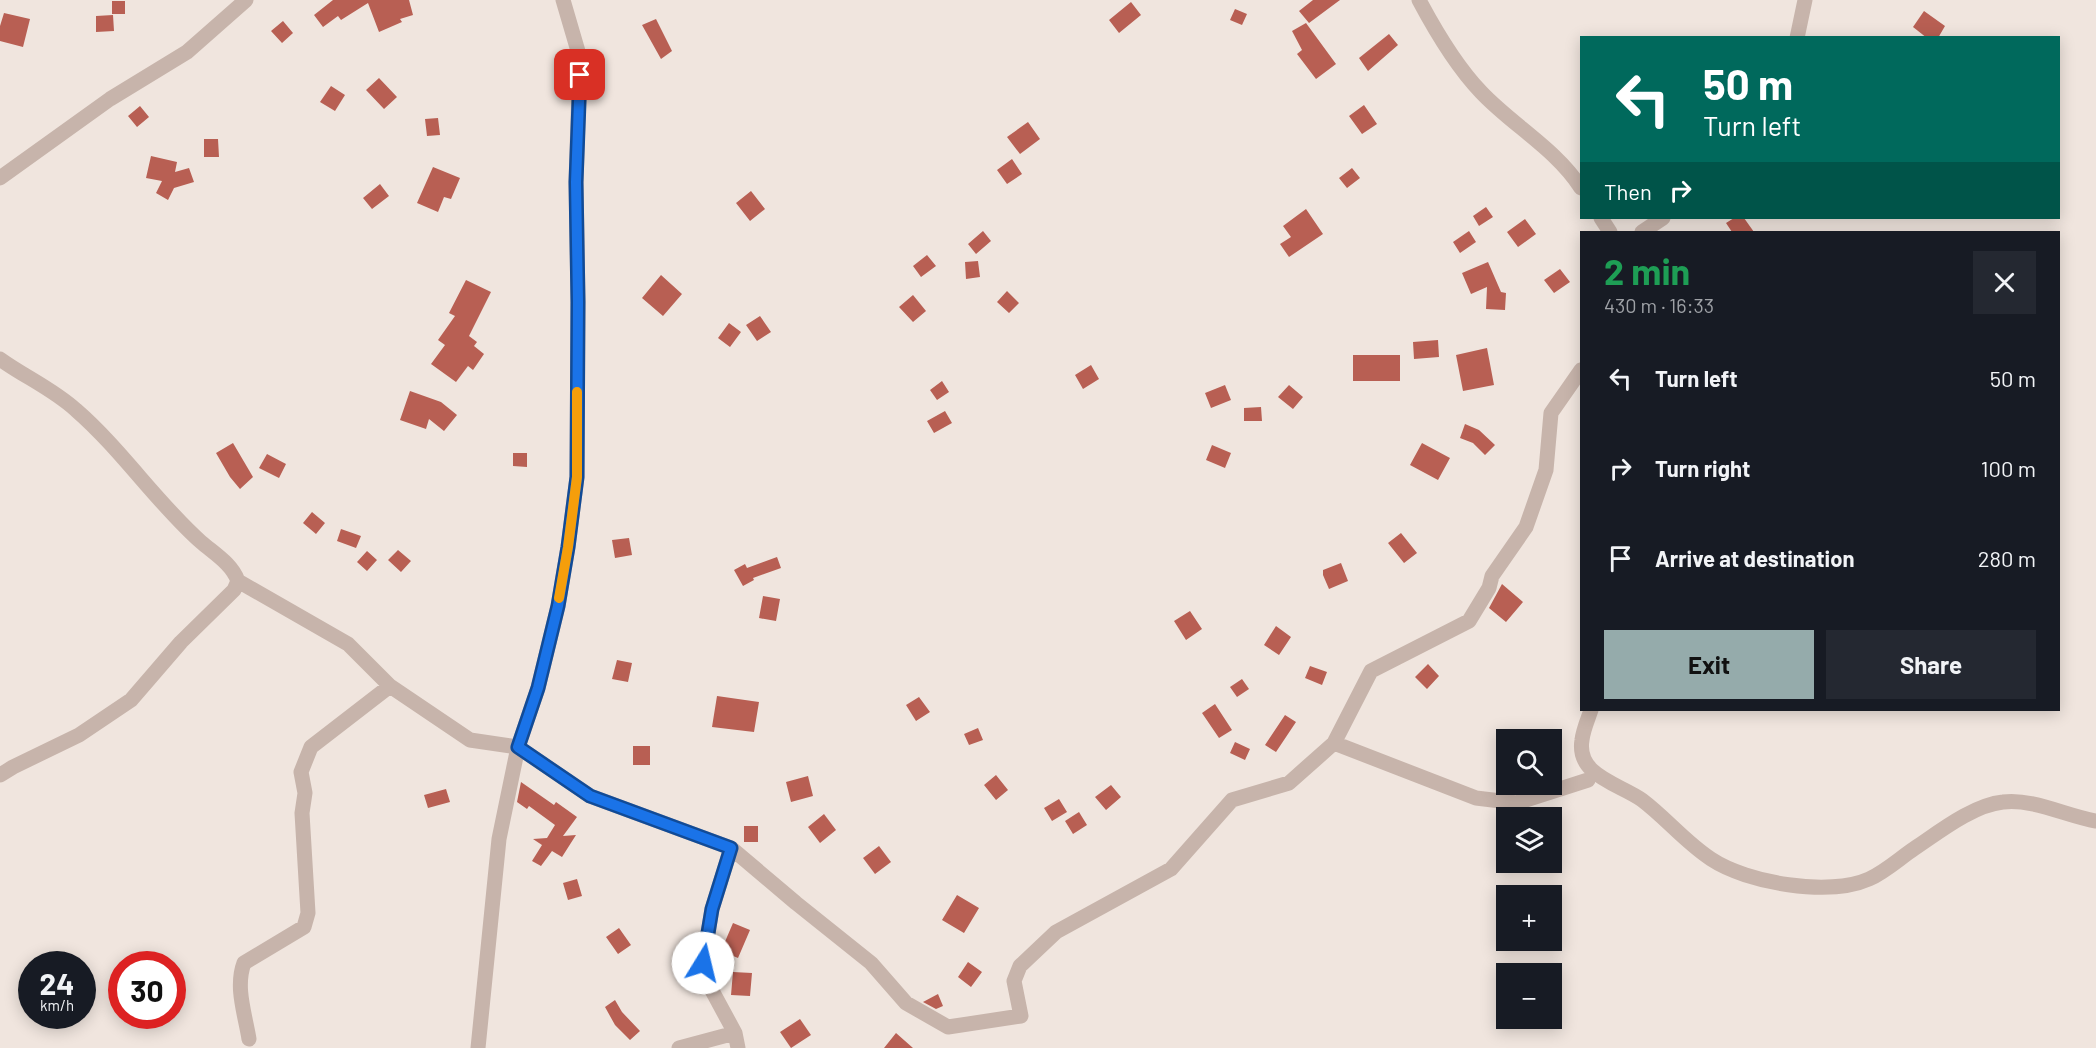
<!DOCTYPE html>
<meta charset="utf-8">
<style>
body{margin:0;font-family:Barlow,sans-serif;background:#242831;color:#f1f3f6;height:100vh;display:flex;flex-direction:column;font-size:22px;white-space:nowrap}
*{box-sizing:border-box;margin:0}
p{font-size:20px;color:#9ea1a6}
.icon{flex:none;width:33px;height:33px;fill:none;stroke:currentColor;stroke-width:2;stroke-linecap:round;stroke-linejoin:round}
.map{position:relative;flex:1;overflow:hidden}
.panel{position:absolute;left:1580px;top:231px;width:480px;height:480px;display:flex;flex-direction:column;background:#171b24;border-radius:0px;box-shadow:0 3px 15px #0003}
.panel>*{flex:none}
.top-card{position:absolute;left:1580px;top:36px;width:480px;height:183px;border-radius:0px;box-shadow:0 3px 15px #0003;background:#00695c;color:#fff;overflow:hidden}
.fabs{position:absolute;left:1496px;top:729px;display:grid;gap:12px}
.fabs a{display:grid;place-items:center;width:66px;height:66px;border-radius:0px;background:#171b24;box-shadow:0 3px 15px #0003;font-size:30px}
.speed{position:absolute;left:18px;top:951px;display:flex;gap:12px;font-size:30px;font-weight:700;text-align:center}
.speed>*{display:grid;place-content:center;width:78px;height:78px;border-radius:50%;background:#171b24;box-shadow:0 3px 15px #0003;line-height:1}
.speed small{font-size:15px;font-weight:400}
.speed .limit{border:9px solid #d22;background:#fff;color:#111}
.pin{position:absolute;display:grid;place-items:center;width:51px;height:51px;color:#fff;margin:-26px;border-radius:12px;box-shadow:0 3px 9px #0006}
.me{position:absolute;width:66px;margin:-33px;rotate:9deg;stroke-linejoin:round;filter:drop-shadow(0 0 4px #0008)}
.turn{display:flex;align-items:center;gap:21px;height:126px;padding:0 24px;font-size:27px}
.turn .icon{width:78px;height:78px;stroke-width:2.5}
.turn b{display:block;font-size:42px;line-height:51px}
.then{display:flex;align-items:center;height:57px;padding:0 24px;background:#0003;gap:12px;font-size:22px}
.round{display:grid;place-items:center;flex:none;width:63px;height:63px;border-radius:0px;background:#242831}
.head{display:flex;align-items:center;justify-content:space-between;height:102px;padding:0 24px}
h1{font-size:36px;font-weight:700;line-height:45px;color:#1e9e55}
.action{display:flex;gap:12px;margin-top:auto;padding:12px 24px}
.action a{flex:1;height:69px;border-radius:0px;background:#95abab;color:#111;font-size:24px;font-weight:700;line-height:69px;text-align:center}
.action a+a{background:#242831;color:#f1f3f6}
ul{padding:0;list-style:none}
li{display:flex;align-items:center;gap:18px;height:90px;padding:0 24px}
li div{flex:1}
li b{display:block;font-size:22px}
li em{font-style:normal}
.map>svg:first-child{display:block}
.building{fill:#b85f53}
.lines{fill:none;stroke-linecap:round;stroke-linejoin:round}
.street{stroke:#c7b4ab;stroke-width:15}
.route-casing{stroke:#114b97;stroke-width:15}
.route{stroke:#1a73e8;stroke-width:10}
.slow{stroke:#f59e0b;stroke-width:10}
</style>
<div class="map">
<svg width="2096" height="1048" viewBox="0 0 2096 1048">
<rect width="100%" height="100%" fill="#f0e5de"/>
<!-- building -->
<path class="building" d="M333,0H409L413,15L400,19L402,22L379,32L368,3L341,20L338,16L323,27L314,15Z
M1313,0H1340L1309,23L1299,11Z
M112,1H125V14H112Z
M1131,2L1141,15L1119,33L1109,20Z
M1235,9L1247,14L1242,25L1230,20Z
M1924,11L1945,26L1938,38H1927L1913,27Z
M4,13L30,19L23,47L0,41V26Z
M113,15L114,31L96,32V16Z
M656,19L672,51L661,59L642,25Z
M283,21L293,33L282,43L271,31Z
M1306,23L1336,64L1316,79L1297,54L1302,50L1292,31Z
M1389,34L1398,45L1368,71L1359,58Z
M379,78L397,97L384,109L366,90Z
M331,86L345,95L335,111L320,102Z
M1364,105L1377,124L1362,134L1349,116Z
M140,106L149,117L137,127L128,116Z
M438,118L440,135L427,136L425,119Z
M1028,122L1040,139L1020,154L1007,137Z
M204,139H218L219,157H204Z
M151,156L177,162L175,172L189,168L194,182L174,188L168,200L156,193L162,181L146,178Z
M1012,159L1022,174L1007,184L997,170Z
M433,167L460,178L451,199L444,197L438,212L417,203Z
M1352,168L1360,178L1347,188L1339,178Z
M380,184L389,196L372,209L363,198Z
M751,191L765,209L750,221L736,203Z
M1486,207L1493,217L1479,226L1473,216Z
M1306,209L1323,234L1289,257L1280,244L1291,237L1283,226Z
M1734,218H1744L1754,232H1732L1726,223Z
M1525,219L1536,234L1518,247L1507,232Z
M983,231L991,241L976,254L968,244Z
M1469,231L1476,242L1460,253L1453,242Z
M927,255L936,266L921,277L913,266Z
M978,261L980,277L966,279L965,262Z
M1488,262L1501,292L1506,293L1505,310L1486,309L1487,287L1471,294L1462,273Z
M1560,269L1570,282L1554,293L1544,280Z
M661,275L682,294L663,316L642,298Z
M466,280L491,292L469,336L477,342L474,346L484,354L473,370L468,366L456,382L431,364L445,345L438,340L455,316L449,313Z
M1007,291L1019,303L1009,313L997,302Z
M913,295L926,311L913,322L899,307Z
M760,316L771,332L757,341L746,325Z
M729,323L741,332L730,347L718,338Z
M1438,340L1439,357L1414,359L1413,342Z
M1487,348L1494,385L1463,391L1456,355Z
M1353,355H1400V381H1353Z
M1091,365L1099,379L1083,389L1075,375Z
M942,381L949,392L937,400L930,390Z
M1225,385L1231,400L1211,408L1205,393Z
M1289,385L1303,397L1293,409L1278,397Z
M410,391L441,402L457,415L444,431L429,419L426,429L400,420Z
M1261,407L1262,421H1244V408Z
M945,411L952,423L934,433L927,421Z
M1465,424L1479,430L1495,445L1485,455L1473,443L1460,438Z
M233,443L253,477L240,489L230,477L216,453Z
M1422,443L1450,458L1438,480L1410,465Z
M1212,445L1231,453L1225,468L1206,460Z
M513,453H527V467L513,466Z
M267,454L286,464L279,478L259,468Z
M312,512L325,523L316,534L303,523Z
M341,529L361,536L356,548L337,541Z
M1401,533L1417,553L1404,563L1388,543Z
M629,538L632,555L615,558L612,540Z
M398,550L411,561L401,572L388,560Z
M367,551L377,560L367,571L357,562Z
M777,557L781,568L753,578L754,580L743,586L734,570L745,564L747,568Z
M1341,563L1348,581L1329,589L1323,575V570Z
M1502,584L1523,602L1506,622L1489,608Z
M763,596L780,599L776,621L759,618Z
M1190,611L1202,629L1186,640L1174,621Z
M1276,626L1291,637L1279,655L1264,645Z
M617,660L632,663L628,682L612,679Z
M1428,664L1439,676L1427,689L1415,677Z
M1310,666L1327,672L1322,685L1305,678Z
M1242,679L1249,689L1237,697L1230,687Z
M717,696L759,702L754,732L712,727Z
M919,697L930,712L916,721L906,705Z
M1215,704L1232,730L1219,738L1202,713Z
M1285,715L1296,722L1276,752L1265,745Z
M978,728L983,740L969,745L964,734Z
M1235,742L1250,749L1245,760L1230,753Z
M633,746H650V765H633Z
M996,775L1008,790L996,800L984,785Z
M808,776L813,796L791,802L786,782Z
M521,782L554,805L556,802L577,817L563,836L576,835L562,857L552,851L541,866L532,861L542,845L533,839L547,838L555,825L529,806L527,809L517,802Z
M1111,785L1121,797L1106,810L1095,797Z
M446,789L450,802L428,808L424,795Z
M1059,799L1067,812L1052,821L1044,808Z
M1079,812L1087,825L1073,834L1065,821Z
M824,814L836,830L820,843L808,827Z
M744,826H758V842H744Z
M879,846L891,862L875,874L863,858Z
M577,879L582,896L568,900L563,883Z
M957,895L979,908L964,933L942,920Z
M733,923L750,930L738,958L721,951Z
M619,928L631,945L618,954L606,937Z
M968,962L982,972L971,987L958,977Z
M733,972L752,973L750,996L731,995Z
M938,994L943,1006L936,1009L923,1002Z
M615,1000L622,1012L640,1031L630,1040L615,1025L605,1007Z
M800,1019L811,1035L791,1048L780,1032Z
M896,1033L913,1048H884Z"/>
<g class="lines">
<!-- street -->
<path class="street" d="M1419,0C1436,32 1456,66 1481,92C1512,125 1556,149 1581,188
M1797,38L1805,0
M0,178L110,99L187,52L246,0
M1601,218L1610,232
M1642,232L1663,218
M0,359C25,377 53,389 76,410C122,450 156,502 201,542C215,554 232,564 238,581L234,590L181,642L131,700L79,735L13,767L0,775
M238,581L348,644L390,686L470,740L518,747L590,796L731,848L796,903L871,963L906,1003L948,1027L1021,1016L1014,981L1020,966L1056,932L1171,869L1232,800L1289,783L1334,743L1371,671L1469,621L1489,588L1492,576L1526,527L1546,470L1551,413L1581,370
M1591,710C1588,719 1583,730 1582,740C1576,776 1620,784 1642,800C1666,818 1685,842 1711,859C1747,883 1829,897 1869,879C1885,872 1900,858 1915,848C1939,832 1973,805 2003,802C2032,798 2067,816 2096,821
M1334,743L1476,798L1517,803L1588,780
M731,848L712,909L703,963L709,985L735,1033L738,1048
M249,1039C245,1014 235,987 244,963L304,927L308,913L302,813L305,793L301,772L311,747L390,686
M478,1048L499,839L518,747L538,688L558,606L568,547L577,477L578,302L576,182L580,58L563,0
M679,1048L735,1033"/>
</g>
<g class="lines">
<!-- route casing -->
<g class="route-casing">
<path id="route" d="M580,75L576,182L578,302L577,477L568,547L558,606L538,688L518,747L590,796L731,848L712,909L703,963"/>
</g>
<!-- route -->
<use href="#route" class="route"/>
<!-- slow -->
<path class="slow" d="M559,598L568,547L577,477V392"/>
</g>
</svg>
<div class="fabs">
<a><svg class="icon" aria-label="search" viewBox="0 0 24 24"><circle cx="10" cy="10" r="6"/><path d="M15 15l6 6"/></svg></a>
<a><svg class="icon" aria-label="layers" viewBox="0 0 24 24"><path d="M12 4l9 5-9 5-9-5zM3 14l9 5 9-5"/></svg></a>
<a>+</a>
<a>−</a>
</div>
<div class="speed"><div>24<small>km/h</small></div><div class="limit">30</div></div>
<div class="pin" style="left:580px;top:75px;background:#d93025"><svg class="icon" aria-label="arrive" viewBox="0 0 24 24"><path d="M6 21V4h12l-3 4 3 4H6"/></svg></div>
<svg class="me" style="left:703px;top:963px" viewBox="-20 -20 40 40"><circle r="19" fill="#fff"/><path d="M0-13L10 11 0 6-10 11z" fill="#1a73e8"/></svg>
<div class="top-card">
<div class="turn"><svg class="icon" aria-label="left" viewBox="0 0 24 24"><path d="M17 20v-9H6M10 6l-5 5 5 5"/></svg><div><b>50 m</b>Turn left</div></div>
<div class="then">Then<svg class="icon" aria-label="right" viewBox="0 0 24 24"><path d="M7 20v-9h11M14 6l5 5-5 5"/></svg></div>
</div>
<section class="panel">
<div class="head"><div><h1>2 min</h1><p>430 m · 16:33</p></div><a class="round"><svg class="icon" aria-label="close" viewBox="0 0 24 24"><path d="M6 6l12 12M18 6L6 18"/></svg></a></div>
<ul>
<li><svg class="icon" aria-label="left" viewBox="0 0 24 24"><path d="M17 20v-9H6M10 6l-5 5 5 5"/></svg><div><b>Turn left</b></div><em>50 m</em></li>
<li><svg class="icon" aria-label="right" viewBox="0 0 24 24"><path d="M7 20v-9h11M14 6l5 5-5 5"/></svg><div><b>Turn right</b></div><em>100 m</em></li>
<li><svg class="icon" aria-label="arrive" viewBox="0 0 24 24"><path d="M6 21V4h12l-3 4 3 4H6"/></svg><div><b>Arrive at destination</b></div><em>280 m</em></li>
</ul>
<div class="action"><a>Exit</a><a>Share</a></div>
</section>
</div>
